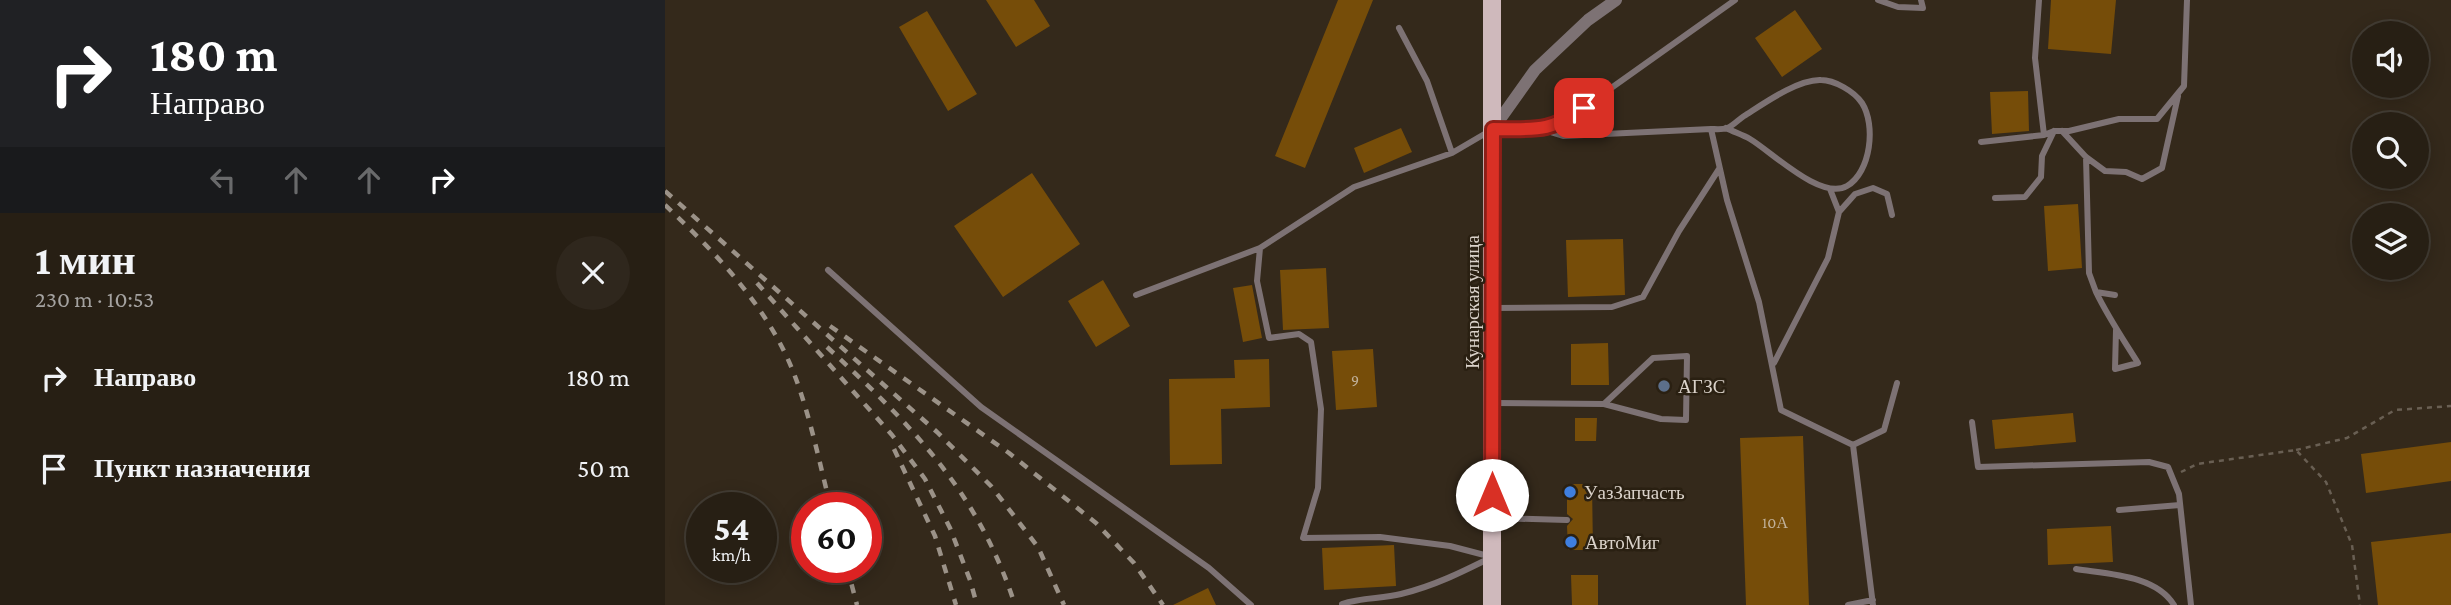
<!DOCTYPE html>
<html lang="ru">
<meta charset="utf-8">
<style>
body{margin:0;font-family:"Crimson Pro",serif;background:#2f271d;color:#f1f3f6;height:100vh;display:flex;flex-direction:column;font-size:26px;white-space:nowrap}
*{box-sizing:border-box;margin:0}
p{font-size:23px;color:#a4a2a0}
.icon{flex:none;width:38px;height:38px;fill:none;stroke:currentColor;stroke-width:2;stroke-linecap:round;stroke-linejoin:round}
.map{position:relative;flex:1;overflow:hidden}
.details{display:flex;flex-direction:column;background:#271f14;width:665px}
.details>*{flex:none}
.hud{background:#202124;color:#fff;overflow:hidden}
.tools{position:absolute;left:1687px;top:21px;display:grid;gap:14px}
.tools a{display:grid;place-items:center;width:77px;height:77px;border-radius:50%;background:#271f14;box-shadow:0 4px 18px #0003,0 0 0 2px #433d34;font-size:35px}
.speed{position:absolute;left:21px;top:492px;display:flex;gap:14px;font-size:35px;font-weight:700;text-align:center}
.speed>*{display:grid;place-content:center;width:91px;height:91px;border-radius:50%;background:#271f14;box-shadow:0 4px 18px #0003,0 0 0 2px #433d34;line-height:1}
.speed small{font-size:18px;font-weight:400}
.speed .limit{border:10px solid #d22;background:#fff;color:#111}
.pin{position:absolute;display:grid;place-items:center;width:60px;height:60px;color:#fff;margin:-30px;border-radius:14px;box-shadow:0 4px 10px #0006}
.me{position:absolute;width:77px;margin:-38px;rotate:0deg;stroke-linejoin:round;filter:drop-shadow(0 0 5px #0008)}
.turn{display:flex;align-items:center;gap:24px;height:147px;padding:0 35px;font-size:32px}
.turn .icon{width:91px;height:91px;stroke-width:2.5}
.turn b{display:block;font-size:49px;line-height:60px}
.lanes{display:flex;align-items:center;height:66px;padding:0 35px;background:#0003;justify-content:center;gap:35px;direction:ltr}
.lanes .off{opacity:.35}
.round{display:grid;place-items:center;flex:none;width:74px;height:74px;border-radius:37px;background:#2f271d}
.summary{display:flex;align-items:center;justify-content:space-between;height:119px;padding:0 35px}
h1{font-size:42px;font-weight:700;line-height:52px}
ul{padding:0;list-style:none}
li{display:flex;align-items:center;gap:21px;height:91px;padding:0 35px}
li div{flex:1}
li b{display:block;font-size:26px}
li em{font-style:normal}
main{display:flex;flex:1;min-height:0}
.map>svg:first-child{display:block}
.building{fill:#764d09}
.lines{fill:none;stroke-linecap:round;stroke-linejoin:round}
.path{stroke:#695f53;stroke-width:2.5;stroke-dasharray:5 5;stroke-linecap:butt}
.lane{stroke:#7d7274;stroke-width:6}
.street{stroke:#7d7274;stroke-width:12}
.primary{stroke:#cfb9bc;stroke-width:18}
.rail{stroke:#9b9288;stroke-width:4.5;stroke-dasharray:9 9;stroke-linecap:butt}
.route-casing{stroke:#8d1f18;stroke-width:18}
.route{stroke:#d93025;stroke-width:12}
.service-dot{fill:#5c6f8a;stroke:#2a2012;stroke-width:2.5}
.shop-dot{fill:#3f7fe0;stroke:#2a2012;stroke-width:2.5}
.labels{text-anchor:middle;stroke-width:5;stroke-linejoin:round;paint-order:stroke}
.number-label{font-size:16px;fill:#c1b19a}
.street-label{font-size:19px;fill:#dad2ca;stroke:#2a2012}
.poi-label{font-size:19px;fill:#dad2ca;stroke:#2a2012;text-anchor:start}
</style>
<main>
<section class="details">
<div class="hud">
<div class="turn"><svg class="icon" aria-label="right" viewBox="0 0 24 24"><path d="M7 20v-9h11M14 6l5 5-5 5"/></svg><div><b>180 m</b>Направо</div></div>
<div class="lanes"><svg class="icon off" aria-label="left" viewBox="0 0 24 24"><path d="M17 20v-9H6M10 6l-5 5 5 5"/></svg><svg class="icon off" aria-label="ahead" viewBox="0 0 24 24"><path d="M12 20V5M6 11l6-6 6 6"/></svg><svg class="icon off" aria-label="ahead" viewBox="0 0 24 24"><path d="M12 20V5M6 11l6-6 6 6"/></svg><svg class="icon" aria-label="right" viewBox="0 0 24 24"><path d="M7 20v-9h11M14 6l5 5-5 5"/></svg></div>
</div>
<div class="summary"><div><h1>1 мин</h1><p>230 m · 10:53</p></div><a class="round"><svg class="icon" aria-label="close" viewBox="0 0 24 24"><path d="M6 6l12 12M18 6L6 18"/></svg></a></div>
<ul>
<li><svg class="icon" aria-label="right" viewBox="0 0 24 24"><path d="M7 20v-9h11M14 6l5 5-5 5"/></svg><div><b>Направо</b></div><em>180 m</em></li>
<li><svg class="icon" aria-label="arrive" viewBox="0 0 24 24"><path d="M6 21V4h12l-3 4 3 4H6"/></svg><div><b>Пункт назначения</b></div><em>50 m</em></li>
</ul>
</section>
<div class="map">
<svg width="1786" height="605" viewBox="0 0 1786 605">
<rect width="100%" height="100%" fill="#34291b"/>
<!-- building -->
<path class="building" d="M321,0H369L385,26L351,47Z
M673,0H708L640,168L610,156Z
M1386,0H1451L1446,54L1383,49Z
M1130,10L1157,49L1117,77L1090,38Z
M262,11L312,94L283,111L234,27Z
M1363,91L1364,131L1327,134L1325,92Z
M736,128L747,152L699,173L689,148Z
M367,173L415,244L338,297L289,226Z
M1413,204L1417,268L1383,271L1379,206Z
M958,239L960,295L903,297L901,240Z
M661,268L664,328L618,330L615,270Z
M438,280L465,326L431,347L403,301Z
M587,285L597,338L578,342L568,288Z
M943,343L944,385H906V344Z
M708,349L712,407L671,410L667,351Z
M604,359L605,407L556,409L557,464L505,465L504,379L570,378L569,360Z
M1408,413L1411,442L1330,449L1327,420Z
M910,418H932L931,441H910Z
M1138,436L1144,605H1081L1075,438Z
M1786,442V481L1701,493L1696,454Z
M902,484H927L928,550H903L902,526L908,519L902,514Z
M1446,526L1448,562L1383,565L1382,529Z
M1786,533V605H1713L1706,542Z
M729,545L731,586L659,590L657,548Z
M906,575H933V605H907Z
M543,588L551,605H508Z"/>
<g class="lines">
<!-- path -->
<path class="path" d="M1631,450L1682,438L1730,410L1786,406
M1516,472L1532,464L1631,450L1661,482L1687,545L1695,605"/>
<!-- lane -->
<path class="lane" d="M1213,0L1233,7L1258,8L1256,0
M734,28L762,81L787,153
M1046,129C1050,129 1057,130 1062,128C1068,126 1074,119 1079,116C1098,104 1133,79 1156,80C1169,80 1189,91 1197,103C1211,125 1206,172 1182,186C1156,201 1107,152 1085,139C1078,135 1069,132 1061,128
M879,130L898,136L1046,129L1062,200L1094,302L1116,410L1188,445L1219,430L1232,383
M1397,131L1421,157L1440,171L1461,172L1477,179L1497,168L1513,96
M1379,135L1389,131H1404L1454,119H1492L1519,86L1522,0
M1316,142L1379,135L1370,58L1374,0
M1421,157L1424,273L1431,292L1450,295
M1165,189L1174,212
M1330,198L1360,197L1376,177L1377,156L1389,131
M595,248L592,281L604,338L634,334L646,342L656,409L653,488L638,538L715,537L785,546L827,557C797,572 769,586 736,594C717,599 697,597 677,604
M163,270L316,407L544,568L586,605
M1431,292C1443,317 1458,339 1473,363L1450,369L1451,330
M471,295L595,248L689,187L787,153L828,129H877L897,123L1070,0
M830,308L947,307L978,297L1014,231L1054,169
M1109,363L1163,258L1174,212L1190,194L1208,188L1222,194L1227,215
M829,403L939,404L996,419L1021,420L1022,356L988,358L939,404
M1307,422L1313,467L1484,462L1503,467L1514,494L1526,605
M1188,445L1208,605
M1454,510L1515,505
M827,518L902,520
M1411,569C1443,574 1491,575 1509,605
M1183,605L1208,600"/>
<!-- street -->
<path class="street" d="M828,129L870,70L923,20L951,0"/>
<!-- primary -->
<path class="primary" d="M827,0V605"/>
<!-- rail -->
<path class="rail" d="M0,191L272,432L326,486L373,547L399,605
M0,205C52,254 106,310 131,379C146,420 155,465 166,508
M92,283L227,435L260,479L285,528L305,580L312,605
M165,326L344,453L431,523L469,563L498,605
M162,347C247,426 313,491 350,605
M229,449L270,536L291,605
M182,567L192,605"/>
</g>
<g class="lines">
<!-- route casing -->
<g class="route-casing">
<path id="route" d="M827,495L828,129C871,129 883,133 919,108"/>
</g>
<!-- route -->
<use href="#route" class="route"/>
</g>
<!-- markers -->
<circle class="service-dot" cx="999" cy="386" r="7"/>
<g class="shop-dot">
<circle cx="905" cy="492" r="7"/>
<circle cx="906" cy="542" r="7"/>
</g>
<g class="labels">
<!-- number labels -->
<g class="number-label">
<text x="690" y="385">9</text>
<text x="1110" y="528">10А</text>
</g>
<!-- street labels -->
<g class="street-label">
<text transform="translate(807 302) rotate(-90)" y="7">Кунарская улица</text>
</g>
<!-- poi labels -->
<g class="poi-label">
<text x="1013" y="393">АГЗС</text>
<text x="919" y="499">УазЗапчасть</text>
<text x="920" y="549">АвтоМиг</text>
</g>
</g>
</svg>
<div class="tools">
<a><svg class="icon" aria-label="sound" viewBox="0 0 24 24"><path d="M4 9h4l5-4v14l-5-4H4zM17 9q2 3 0 6"/></svg></a>
<a><svg class="icon" aria-label="search" viewBox="0 0 24 24"><circle cx="10" cy="10" r="6"/><path d="M15 15l6 6"/></svg></a>
<a><svg class="icon" aria-label="layers" viewBox="0 0 24 24"><path d="M12 4l9 5-9 5-9-5zM3 14l9 5 9-5"/></svg></a>
</div>
<div class="speed"><div>54<small>km/h</small></div><div class="limit">60</div></div>
<div class="pin" style="left:919px;top:108px;background:#d93025"><svg class="icon" aria-label="arrive" viewBox="0 0 24 24"><path d="M6 21V4h12l-3 4 3 4H6"/></svg></div>
<svg class="me" style="left:827px;top:495px" viewBox="-20 -20 40 40"><circle r="19" fill="#fff"/><path d="M0-13L10 11 0 6-10 11z" fill="#d93025"/></svg>
</div>
</main>
